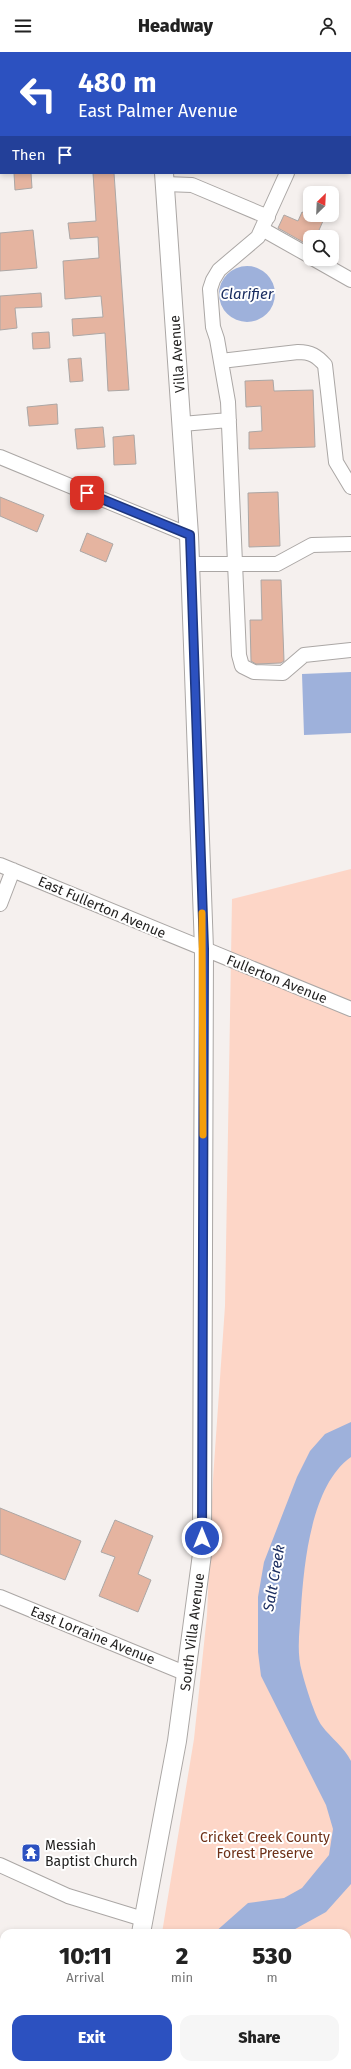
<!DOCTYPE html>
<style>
body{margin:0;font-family:"Fira Sans",sans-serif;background:#f6f6f6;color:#222;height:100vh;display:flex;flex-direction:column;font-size:15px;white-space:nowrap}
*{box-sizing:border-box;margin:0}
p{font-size:13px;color:#767676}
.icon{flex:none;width:22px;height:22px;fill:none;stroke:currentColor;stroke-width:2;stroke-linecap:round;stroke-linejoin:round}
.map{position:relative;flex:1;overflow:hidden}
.panel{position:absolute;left:0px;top:1877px;width:351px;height:140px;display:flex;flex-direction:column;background:#fff;border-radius:12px 12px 0 0;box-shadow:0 2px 6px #0003}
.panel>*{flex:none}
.guide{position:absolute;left:0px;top:0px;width:351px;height:122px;box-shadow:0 2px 6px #0003;background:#2c51c0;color:#fff;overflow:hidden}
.needle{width:26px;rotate:24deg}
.buttons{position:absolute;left:303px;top:134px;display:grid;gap:8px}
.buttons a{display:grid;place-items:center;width:36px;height:36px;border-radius:8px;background:#fff;box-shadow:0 2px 6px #0003;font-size:20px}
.pin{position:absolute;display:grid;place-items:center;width:34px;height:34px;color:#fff;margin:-17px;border-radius:8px;box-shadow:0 2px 6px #0006}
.me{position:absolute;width:44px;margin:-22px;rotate:0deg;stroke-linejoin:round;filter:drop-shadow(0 0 3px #0008)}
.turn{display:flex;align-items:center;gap:14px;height:84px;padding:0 12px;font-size:18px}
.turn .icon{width:52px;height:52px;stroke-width:2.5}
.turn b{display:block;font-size:28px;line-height:34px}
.then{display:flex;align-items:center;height:38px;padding:0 12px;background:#0003;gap:8px;font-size:15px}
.eta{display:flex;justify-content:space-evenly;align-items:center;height:68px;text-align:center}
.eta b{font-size:24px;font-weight:800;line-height:28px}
.cta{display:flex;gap:8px;margin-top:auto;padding:8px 12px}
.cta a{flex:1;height:46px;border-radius:12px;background:#2c51c0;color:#fff;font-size:16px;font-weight:800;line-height:46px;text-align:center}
.cta a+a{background:#f6f6f6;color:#222}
header{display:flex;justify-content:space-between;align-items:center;height:52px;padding:0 12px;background:#fff;font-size:18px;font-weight:800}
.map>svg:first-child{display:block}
.built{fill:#eee2dd}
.green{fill:#fdd6c7}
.water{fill:#9eb1db}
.building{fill:#e5b4a0;stroke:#aca7a5}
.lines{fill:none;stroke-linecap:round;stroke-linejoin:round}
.minor-casing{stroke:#aba7a5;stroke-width:16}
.major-casing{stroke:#aba7a5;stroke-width:20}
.minor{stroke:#fff;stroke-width:14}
.major{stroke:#fff;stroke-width:18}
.route-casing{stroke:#1d357d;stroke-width:10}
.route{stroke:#2c51c0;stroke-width:7}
.slow{stroke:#f59e0b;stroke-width:7}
.labels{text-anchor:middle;stroke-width:4;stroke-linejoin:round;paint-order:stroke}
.street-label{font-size:14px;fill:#201f1e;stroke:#fff}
.park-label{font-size:14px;fill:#6e3118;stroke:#fff}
.poi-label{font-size:14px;fill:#201f1e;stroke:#fff;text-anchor:start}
.water-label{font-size:15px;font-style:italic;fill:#1b2e61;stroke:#fff}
</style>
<header><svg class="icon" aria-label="menu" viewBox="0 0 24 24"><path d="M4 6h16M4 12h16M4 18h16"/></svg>Headway<svg class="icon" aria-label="person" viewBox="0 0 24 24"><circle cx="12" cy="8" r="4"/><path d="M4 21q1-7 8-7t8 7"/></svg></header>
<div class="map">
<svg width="351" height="2017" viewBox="0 0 351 2017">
<rect width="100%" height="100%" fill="#f5f0ee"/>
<!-- built -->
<path class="built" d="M125,2013H231L234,2017H125Z"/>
<!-- green -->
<path class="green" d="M351,817V2017H278L276,2013H347V1881H162L194,1687L207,1563L213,1427L225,1254L232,847Z"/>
<!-- water -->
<path class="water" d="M219 242a28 28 0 1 1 56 0a28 28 0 1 1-56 0Z
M351,620V681L304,683L302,622Z
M351,1370V1405C311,1433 304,1512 301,1556C300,1577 296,1600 302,1620C305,1632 315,1665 322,1674C331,1686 344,1695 351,1709V1832L326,1860L288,1881H214L248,1851L284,1846L302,1836L329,1803L333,1777L326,1753L261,1624L258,1600V1545L264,1510L297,1425L310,1399L325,1382Z
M231,2013H276L278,2017H234Z"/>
<!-- building -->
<path class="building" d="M14,121H31L32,136L15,138Z
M93,121H114L129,338L108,339L105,281L73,284L72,267L103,265L101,244L65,247L63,209L99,206L98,185L70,187L68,171L96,169Z
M302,160L323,169L316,185H310V194L278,176L284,163L298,169Z
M33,178L37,216L0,219V181Z
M41,241L42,255L15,256L17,276L0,278V244Z
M49,280L50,296L33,297L32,281Z
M81,306L83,329L70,330L68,307Z
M273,328L274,339L313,338L315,395L249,397V380L262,379L261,354L246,355L245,329Z
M57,352L58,372L29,374L27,355Z
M103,375L105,395L77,397L75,377Z
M134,383L136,412L114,413L113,385Z
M278,440L280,494L249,495L248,441Z
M0,445L44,463L37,480L0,464Z
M87,481L113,492L106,510L80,499Z
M261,528H281L284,609L281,611L256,612L251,609L250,568H262Z
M0,1456L81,1489L65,1528L0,1502Z
M115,1468L153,1484L138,1522L151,1528L138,1560L99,1544L115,1505L101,1500Z"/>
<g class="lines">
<!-- minor casing -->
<g class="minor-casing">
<path id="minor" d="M320,0L323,1
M350,12L351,13
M350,77L351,78
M287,121L258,185L219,218L213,228L210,237L213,275L217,287L228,350L239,603L242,614L254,620L283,621L304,603L351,598
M165,132L192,133L268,165
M262,177L310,204
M314,207L351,228
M221,309L298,300C311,300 317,304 325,313L336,410L351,435
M182,372L229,368
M0,405L189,483
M190,512H277L312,493L351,492
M0,813L351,957
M0,852L13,818
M0,1545L187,1622
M0,1813L68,1844L143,1867"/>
</g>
<!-- major casing -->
<g class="major-casing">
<path id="major" d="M155,0V1
M141,1881L177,1689L202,1502L204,897L189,483L164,121
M122,2017V2013"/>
</g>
<!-- minor -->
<use href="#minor" class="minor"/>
<!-- major -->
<use href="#major" class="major"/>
</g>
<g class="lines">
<!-- route casing -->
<g class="route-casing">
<path id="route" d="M87,441L190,483L204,897L202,1486"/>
</g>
<!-- route -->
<use href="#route" class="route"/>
<!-- slow -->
<path class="slow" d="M202,861L203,1083"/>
</g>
<!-- icons -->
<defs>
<g id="temple-square" transform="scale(1)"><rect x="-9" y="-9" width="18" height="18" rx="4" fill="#2c51c0" stroke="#fff"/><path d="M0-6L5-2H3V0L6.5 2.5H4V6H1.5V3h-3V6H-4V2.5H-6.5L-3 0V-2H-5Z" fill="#fff"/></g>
</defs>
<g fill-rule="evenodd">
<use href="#temple-square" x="31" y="1801"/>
</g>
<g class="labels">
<!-- street labels -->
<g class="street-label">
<text transform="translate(177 302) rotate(-94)" y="5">Villa Avenue</text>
<text transform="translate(102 855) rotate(23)" y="5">East Fullerton Avenue</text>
<text transform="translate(277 927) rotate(22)" y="5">Fullerton Avenue</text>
<text transform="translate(192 1580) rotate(-83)" y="5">South Villa Avenue</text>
<text transform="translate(93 1583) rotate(22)" y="5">East Lorraine Avenue</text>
</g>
<!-- park labels -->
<g class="park-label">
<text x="265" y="1790">Cricket Creek County<tspan x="265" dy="16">Forest Preserve</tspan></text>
</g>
<!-- poi labels -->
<g class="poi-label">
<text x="45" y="1798">Messiah<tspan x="45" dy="16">Baptist Church</tspan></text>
</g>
<!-- water labels -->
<g class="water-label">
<text x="247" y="247">Clarifier</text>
<text transform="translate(274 1526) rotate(-80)" y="5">Salt Creek</text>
</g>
</g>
</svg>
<div class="buttons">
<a><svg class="needle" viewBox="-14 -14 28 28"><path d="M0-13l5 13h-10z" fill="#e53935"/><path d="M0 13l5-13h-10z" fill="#767676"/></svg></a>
<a><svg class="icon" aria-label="search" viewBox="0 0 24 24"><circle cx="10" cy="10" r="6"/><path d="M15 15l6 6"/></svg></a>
</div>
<div class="pin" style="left:87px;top:441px;background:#d93025"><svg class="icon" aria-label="arrive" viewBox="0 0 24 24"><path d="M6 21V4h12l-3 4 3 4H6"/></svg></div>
<svg class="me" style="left:202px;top:1486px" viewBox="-20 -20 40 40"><circle r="17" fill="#2c51c0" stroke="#fff" stroke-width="3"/><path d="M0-11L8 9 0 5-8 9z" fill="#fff"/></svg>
<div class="guide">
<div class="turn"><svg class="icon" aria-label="left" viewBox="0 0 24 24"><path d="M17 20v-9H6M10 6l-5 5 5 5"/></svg><div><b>480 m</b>East Palmer Avenue</div></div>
<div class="then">Then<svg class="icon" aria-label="arrive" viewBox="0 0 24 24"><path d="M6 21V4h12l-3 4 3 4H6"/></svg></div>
</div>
<section class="panel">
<div class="eta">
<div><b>10:11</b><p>Arrival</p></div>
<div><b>2</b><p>min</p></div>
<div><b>530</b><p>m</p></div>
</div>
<div class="cta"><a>Exit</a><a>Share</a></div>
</section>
</div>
